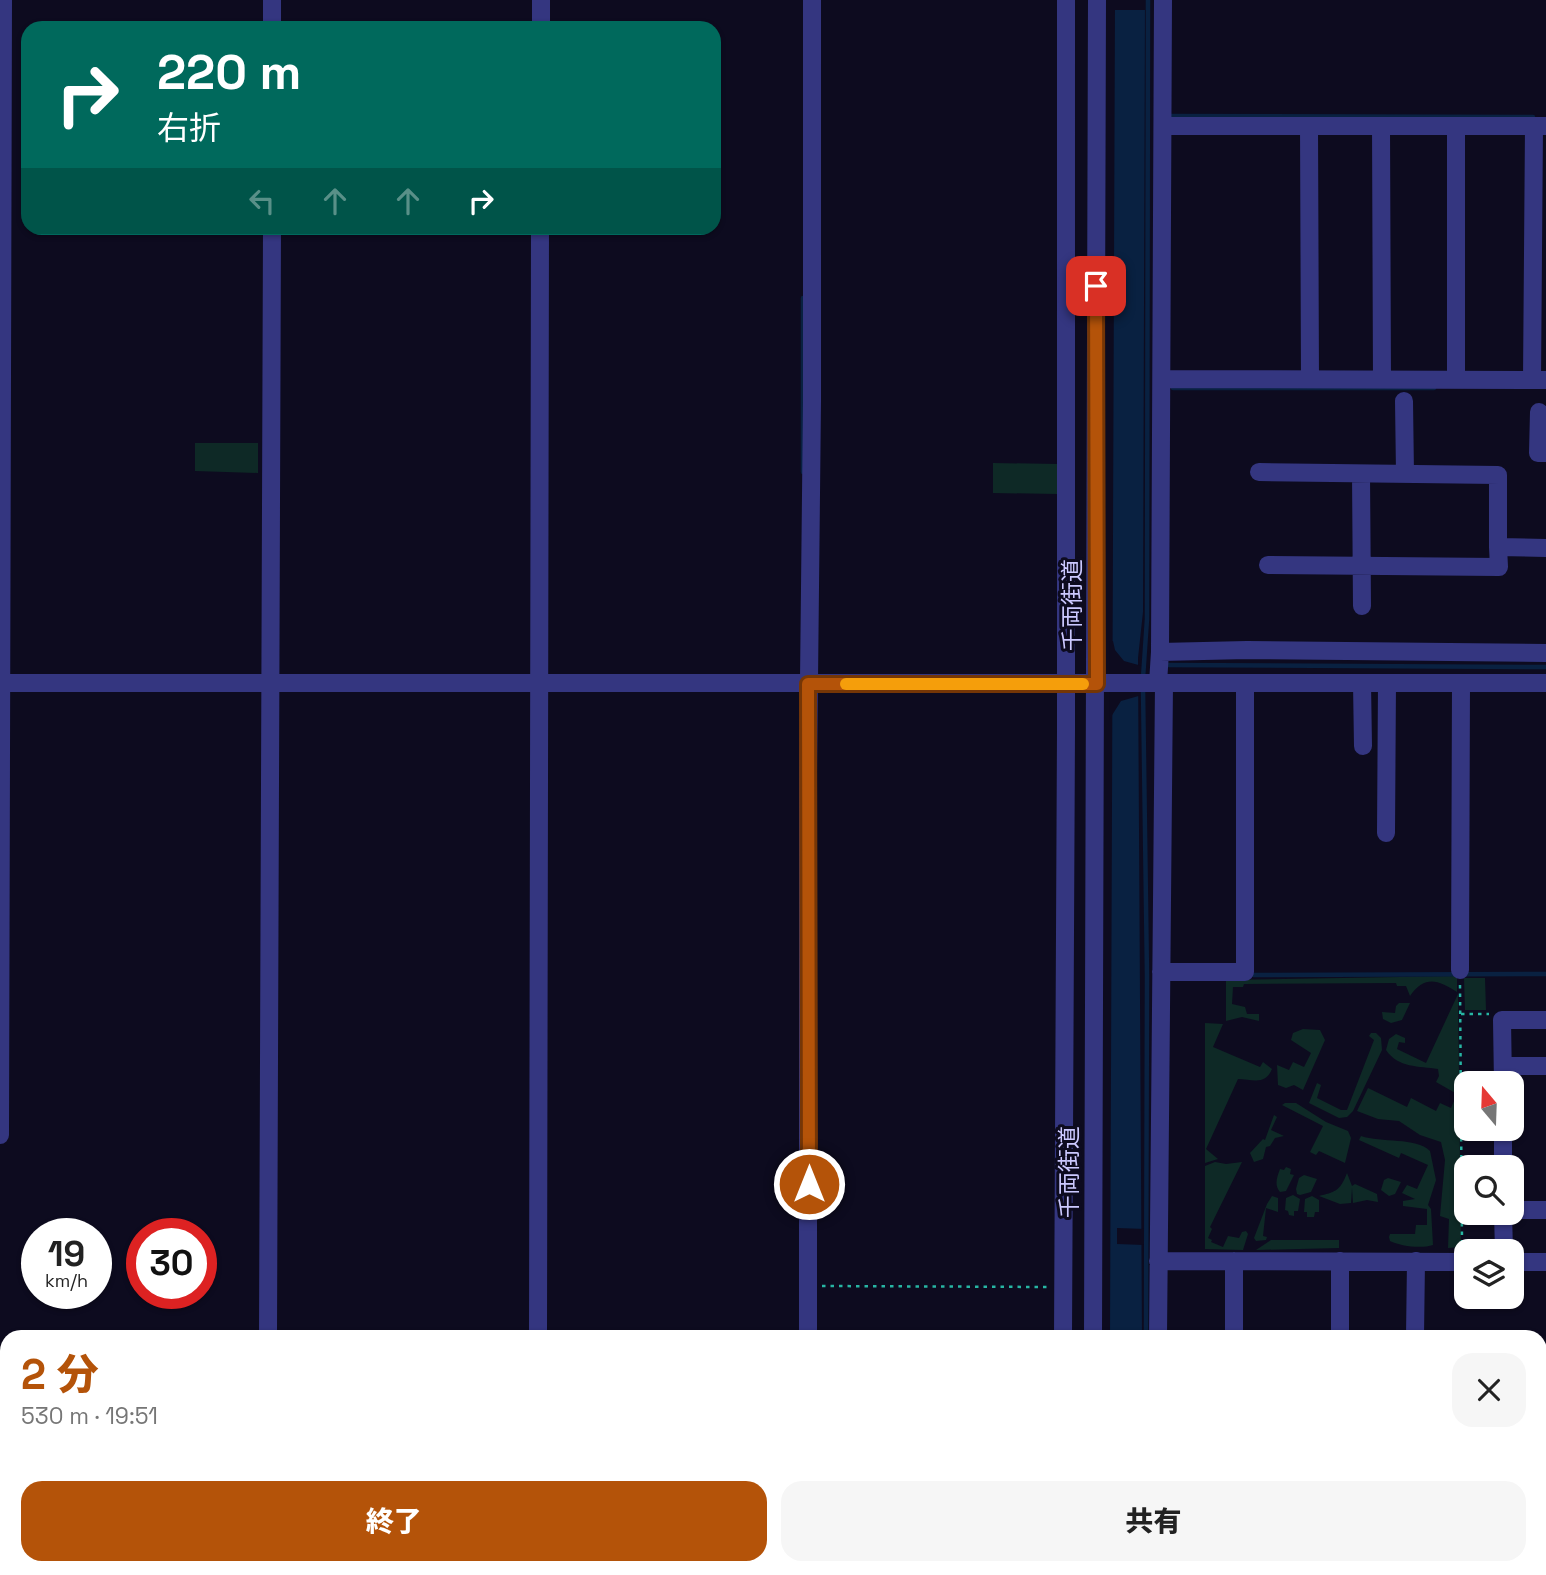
<!DOCTYPE html>
<html lang="ja">
<meta charset="utf-8">
<style>
body{margin:0;font-family:"Space Grotesk","Noto Sans JP",sans-serif;background:#f6f6f6;color:#222;height:100vh;display:flex;flex-direction:column;font-size:26px;white-space:nowrap}
*{box-sizing:border-box;margin:0}
p{font-size:23px;color:#767676}
.icon{flex:none;width:38px;height:38px;fill:none;stroke:currentColor;stroke-width:2;stroke-linecap:round;stroke-linejoin:round}
.map{position:relative;flex:1;overflow:hidden}
.details{position:absolute;left:0px;top:1330px;width:1547px;height:245px;display:flex;flex-direction:column;background:#fff;border-radius:21px 21px 0 0;box-shadow:0 2px 5px #0004}
.details>*{flex:none}
.guide{position:absolute;left:21px;top:21px;width:700px;height:214px;border-radius:21px;box-shadow:0 2px 5px #0004;background:#00695c;color:#fff;overflow:hidden}
.needle{width:46px;rotate:341deg}
.controls{position:absolute;left:1454px;top:1071px;display:grid;gap:14px}
.controls a{display:grid;place-items:center;width:70px;height:70px;border-radius:14px;background:#fff;box-shadow:0 2px 5px #0004;font-size:35px}
.speed{position:absolute;left:21px;top:1218px;display:flex;gap:14px;font-size:35px;font-weight:700;text-align:center}
.speed>*{display:grid;place-content:center;width:91px;height:91px;border-radius:50%;background:#fff;box-shadow:0 2px 5px #0004;line-height:1}
.speed small{font-size:18px;font-weight:400}
.speed .limit{border:10px solid #d22;background:#fff;color:#111}
.pin{position:absolute;display:grid;place-items:center;width:60px;height:60px;color:#fff;margin:-30px;border-radius:14px;box-shadow:0 4px 10px #0006}
.me{position:absolute;width:77px;margin:-38px;rotate:0deg;stroke-linejoin:round;filter:drop-shadow(0 0 5px #0008)}
.turn{display:flex;align-items:center;gap:24px;height:147px;padding:0 21px;font-size:32px}
.turn .icon{width:91px;height:91px;stroke-width:2.5}
.turn b{display:block;font-size:49px;line-height:60px}
.lanes{display:flex;align-items:center;height:66px;padding:0 21px;background:#0003;justify-content:center;gap:35px;direction:ltr}
.lanes .off{opacity:.35}
.round{display:grid;place-items:center;flex:none;width:74px;height:74px;border-radius:21px;background:#f6f6f6}
.headline{display:flex;align-items:center;justify-content:space-between;height:119px;padding:0 21px}
h1{font-size:42px;font-weight:800;line-height:52px;color:#b45309}
.action{display:flex;gap:14px;margin-top:auto;padding:14px 21px}
.action a{flex:1;height:80px;border-radius:21px;background:#b45309;color:#fff;font-size:28px;font-weight:800;line-height:80px;text-align:center}
.action a+a{background:#f6f6f6;color:#222}
.map>svg:first-child{display:block}
.green{fill:#0e2926}
.water{fill:#092141}
.pier{fill:#0d0b1f}
.lines{fill:none;stroke-linecap:round;stroke-linejoin:round}
.stream{stroke:#092141;stroke-width:4.5}
.path{stroke:#27b5a3;stroke-width:2.5;stroke-dasharray:3.5 5;stroke-linecap:butt}
.minor{stroke:#343680;stroke-width:18}
.route-casing{stroke:#753606;stroke-width:18}
.route{stroke:#b45309;stroke-width:12}
.slow{stroke:#f59e0b;stroke-width:12}
.labels{text-anchor:middle;stroke-width:6;stroke-linejoin:round;paint-order:stroke}
.street-label{font-size:23px;fill:#ccc9ff;stroke:#0d0b1f}
</style>
<div class="map">
<svg width="1546" height="1575" viewBox="0 0 1546 1575">
<rect width="100%" height="100%" fill="#0d0b1f"/>
<!-- green -->
<path class="green" d="M195,443H258V473L195,471Z
M993,463L1058,464V494L993,493Z
M1457,976V992C1438,980 1425,975 1410,996L1406,986H1397L1396,983L1244,984L1243,987H1233L1232,1004L1245,1007L1247,1014H1259V1021L1242,1017L1226,1021V980Z
M1464,978H1485L1486,1010H1465Z
M1458,994L1461,1247L1448,1248L1449,1219L1440,1216L1445,1160L1441,1142L1420,1135L1399,1121L1378,1119L1357,1111L1368,1088L1407,1107L1411,1098L1436,1111L1440,1103L1451,1108L1457,1094L1436,1082L1439,1076L1438,1069C1419,1066 1398,1068 1386,1050L1389,1039L1396,1034L1405,1038V1043L1399,1042L1397,1049L1426,1063Z
M1399,1003H1410L1402,1020L1391,1023L1383,1019L1382,1012L1395,1013L1396,1006Z
M1205,1023L1223,1024L1213,1047L1260,1067L1263,1062L1272,1069C1265,1086 1252,1079 1238,1079L1206,1149L1218,1159L1205,1163Z
M1303,1029L1320,1030L1325,1040L1303,1090L1294,1085L1286,1088L1278,1085L1277,1065L1289,1070L1293,1062L1304,1067L1311,1053L1291,1040L1293,1033Z
M1371,1033H1376L1381,1038L1382,1050L1353,1111L1347,1117L1339,1118L1309,1103L1317,1083L1321,1085L1317,1098L1341,1110H1347L1374,1040L1369,1036Z
M1285,1103H1296L1326,1122L1348,1131L1351,1138L1345,1163L1319,1151L1316,1155L1310,1152L1323,1126L1282,1105Z
M1274,1115L1277,1117L1271,1130L1284,1136L1275,1138L1270,1146L1266,1147L1263,1159L1254,1162L1250,1153L1263,1139L1265,1140Z
M1361,1136C1381,1143 1416,1137 1430,1151L1436,1180L1428,1205L1431,1209L1433,1245C1421,1249 1400,1246 1390,1241L1389,1237L1390,1234H1415L1416,1225H1427V1209L1403,1206V1201L1415,1199L1402,1193L1407,1185L1417,1189L1428,1165L1401,1153L1399,1158L1359,1140Z
M1215,1162L1226,1164L1242,1162L1210,1227L1212,1229L1208,1238L1212,1240L1211,1242L1223,1247L1228,1236L1239,1238L1242,1232L1246,1231L1248,1234L1243,1250L1205,1249V1166Z
M1286,1167L1291,1169L1290,1174L1294,1175L1286,1191L1280,1192C1274,1185 1277,1177 1280,1169L1284,1170Z
M1347,1173L1352,1186L1355,1184L1377,1194L1378,1202L1367,1200L1353,1203L1352,1188L1351,1203L1340,1204L1319,1196C1334,1192 1340,1192 1347,1173Z
M1304,1175L1317,1179L1311,1192L1300,1195L1297,1194L1296,1189L1299,1178Z
M1388,1178L1401,1182L1395,1194L1389,1196L1381,1190L1384,1180Z
M1293,1195L1300,1199L1298,1211H1294V1216L1289,1215L1288,1211L1285,1210L1286,1198Z
M1272,1196L1278,1198V1212L1266,1208L1263,1236L1267,1237L1266,1240L1256,1241L1254,1238L1267,1204Z
M1312,1196L1319,1200V1212H1315L1314,1217H1307V1212H1304L1305,1199Z
M1271,1240H1339V1248L1256,1250Z"/>
<!-- water -->
<path class="water" d="M1115,0H1145L1143,612L1138,658L1142,1337H1110Z
M1109,1568H1139V1575H1109Z"/>
<!-- pier -->
<path class="pier" d="M1114,0H1149V10H1114Z
M1110,641H1113L1115,650L1124,661L1142,666V695L1121,701L1109,720Z
M1117,1228L1146,1229V1337H1144V1245L1117,1244Z"/>
<g class="lines">
<!-- stream -->
<path class="stream" d="M1168,116L1533,117
M1173,388H1434
M803,472V298
M1165,665L1546,667
M1143,678L1147,619L1148,0
M1143,687L1147,976L1146,1337
M1253,975L1546,974
M1142,1575L1143,1568"/>
<!-- path -->
<path class="path" d="M1460,985L1462,1241L1466,1246
M1461,1014H1489
M822,1286L1047,1287"/>
<!-- minor -->
<path class="minor" d="M272,0V28
M541,28V0
M1163,126H1546
M1309,126L1310,379
M1381,126L1382,380
M1456,126V380
M1163,379L1546,380
M1532,380L1534,126
M1404,401L1405,474
M1539,412L1538,453H1546
M1259,472L1498,475V547L1546,548
M1361,474L1362,606
M1268,565L1499,567L1498,547
M1160,652L1247,650L1546,653
M0,683H1546
M1158,683L1160,652L1163,0
M1362,683L1363,746
M1386,833L1387,683
M1460,970L1461,683
M1161,972H1245V683
M1503,1066H1546
M1503,1083L1502,1020H1546
M1503,1129V1167
M0,1135L3,0
M1512,1210H1546
M1503,1213L1504,1251
M1158,1261L1466,1262
M1234,1261V1337
M1340,1261V1337
M1512,1262H1546
M268,1337L272,228
M538,1337L540,228
M808,1337V773L812,402V0
M1063,1337L1066,730V0
M1093,1337L1097,0
M1158,1337L1164,683
M1415,1337L1416,1261
M270,1568V1575
M538,1575V1568
M808,1575V1568
M1061,1575V1568
M1092,1575L1093,1568
M1159,1575L1413,1574"/>
</g>
<g class="lines">
<!-- route casing -->
<g class="route-casing">
<path id="route" d="M809,1184L808,684H1097L1096,286"/>
</g>
<!-- route -->
<use href="#route" class="route"/>
<!-- slow -->
<path class="slow" d="M846,684H1083"/>
</g>
<g class="labels">
<!-- street labels -->
<g class="street-label">
<text transform="translate(1072 605) rotate(-90)" y="8">千両街道</text>
<text transform="translate(1069 1172) rotate(-90)" y="8">千両街道</text>
</g>
</g>
</svg>
<div class="controls">
<a><svg class="needle" viewBox="-14 -14 28 28"><path d="M0-13l5 13h-10z" fill="#e53935"/><path d="M0 13l5-13h-10z" fill="#767676"/></svg></a>
<a><svg class="icon" aria-label="search" viewBox="0 0 24 24"><circle cx="10" cy="10" r="6"/><path d="M15 15l6 6"/></svg></a>
<a><svg class="icon" aria-label="layers" viewBox="0 0 24 24"><path d="M12 4l9 5-9 5-9-5zM3 14l9 5 9-5"/></svg></a>
</div>
<div class="speed"><div>19<small>km/h</small></div><div class="limit">30</div></div>
<div class="pin" style="left:1096px;top:286px;background:#d93025"><svg class="icon" aria-label="arrive" viewBox="0 0 24 24"><path d="M6 21V4h12l-3 4 3 4H6"/></svg></div>
<svg class="me" style="left:809px;top:1184px" viewBox="-20 -20 40 40"><circle r="17" fill="#b45309" stroke="#fff" stroke-width="3"/><path d="M0-11L8 9 0 5-8 9z" fill="#fff"/></svg>
<div class="guide">
<div class="turn"><svg class="icon" aria-label="right" viewBox="0 0 24 24"><path d="M7 20v-9h11M14 6l5 5-5 5"/></svg><div><b>220 m</b>右折</div></div>
<div class="lanes"><svg class="icon off" aria-label="left" viewBox="0 0 24 24"><path d="M17 20v-9H6M10 6l-5 5 5 5"/></svg><svg class="icon off" aria-label="ahead" viewBox="0 0 24 24"><path d="M12 20V5M6 11l6-6 6 6"/></svg><svg class="icon off" aria-label="ahead" viewBox="0 0 24 24"><path d="M12 20V5M6 11l6-6 6 6"/></svg><svg class="icon" aria-label="right" viewBox="0 0 24 24"><path d="M7 20v-9h11M14 6l5 5-5 5"/></svg></div>
</div>
<section class="details">
<div class="headline"><div><h1>2 分</h1><p>530 m · 19:51</p></div><a class="round"><svg class="icon" aria-label="close" viewBox="0 0 24 24"><path d="M6 6l12 12M18 6L6 18"/></svg></a></div>
<div class="action"><a>終了</a><a>共有</a></div>
</section>
</div>
